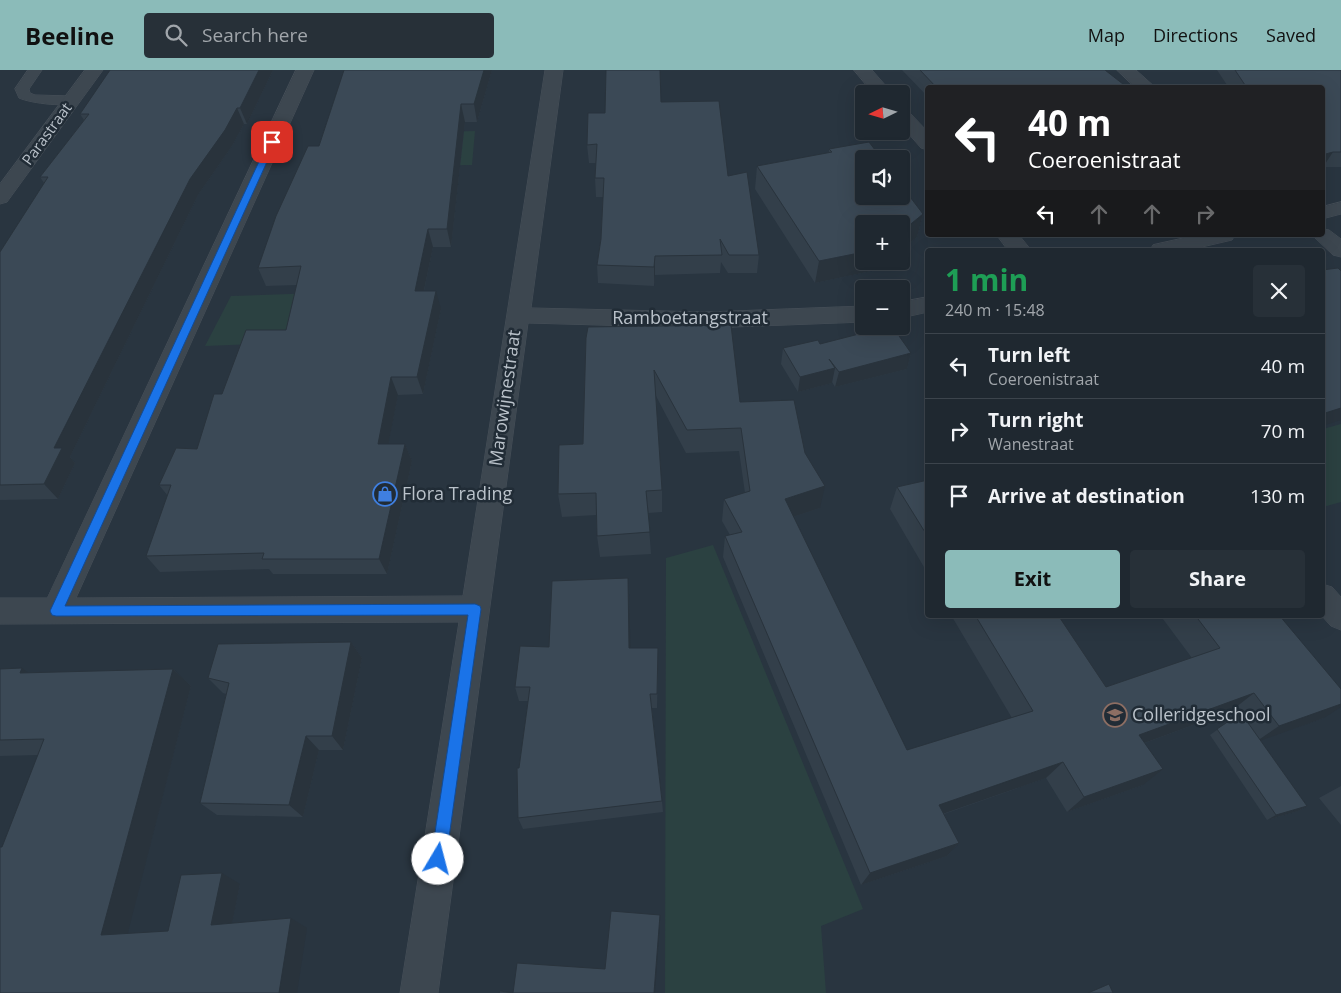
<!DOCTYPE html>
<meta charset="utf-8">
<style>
body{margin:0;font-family:"Open Sans",sans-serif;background:#273038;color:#f1f3f6;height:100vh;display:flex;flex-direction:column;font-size:19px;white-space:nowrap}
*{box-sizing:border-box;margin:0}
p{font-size:16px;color:#a1a6ab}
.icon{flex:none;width:28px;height:28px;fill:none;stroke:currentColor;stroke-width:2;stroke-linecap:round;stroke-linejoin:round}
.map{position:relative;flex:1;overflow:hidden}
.sheet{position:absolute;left:925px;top:178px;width:400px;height:370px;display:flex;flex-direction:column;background:#1f2830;border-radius:5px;box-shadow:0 5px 20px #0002,0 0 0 1px #3c444c}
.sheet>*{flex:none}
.top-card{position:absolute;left:925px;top:15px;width:400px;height:152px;border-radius:5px;box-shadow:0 5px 20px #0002,0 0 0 1px #3c444c;background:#202124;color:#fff;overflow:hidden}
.needle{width:32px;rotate:265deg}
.controls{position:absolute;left:855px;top:15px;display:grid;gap:10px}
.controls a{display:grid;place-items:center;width:55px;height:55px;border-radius:5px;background:#1f2830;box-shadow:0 5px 20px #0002,0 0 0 1px #3c444c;font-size:25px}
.pin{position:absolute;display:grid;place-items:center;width:42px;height:42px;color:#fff;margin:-21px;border-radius:10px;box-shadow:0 2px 8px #0006}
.me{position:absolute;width:55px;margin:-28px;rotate:8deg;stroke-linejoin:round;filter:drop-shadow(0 0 4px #0008)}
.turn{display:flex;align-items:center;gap:18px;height:105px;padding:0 20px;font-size:22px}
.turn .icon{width:65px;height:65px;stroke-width:2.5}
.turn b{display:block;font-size:35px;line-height:42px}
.lanes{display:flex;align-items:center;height:48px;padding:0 20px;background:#0003;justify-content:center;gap:25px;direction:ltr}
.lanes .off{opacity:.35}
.round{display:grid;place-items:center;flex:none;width:52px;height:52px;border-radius:5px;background:#273038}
.overview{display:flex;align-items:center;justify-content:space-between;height:85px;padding:0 20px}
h1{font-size:30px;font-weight:700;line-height:38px;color:#1e9e55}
.action{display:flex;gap:10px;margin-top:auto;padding:10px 20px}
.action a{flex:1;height:58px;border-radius:5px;background:#8bbbb9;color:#111;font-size:20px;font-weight:700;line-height:58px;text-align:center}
.action a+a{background:#273038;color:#f1f3f6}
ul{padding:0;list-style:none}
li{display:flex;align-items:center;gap:15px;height:65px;padding:0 20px;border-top:1px solid #3c444c}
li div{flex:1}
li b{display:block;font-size:19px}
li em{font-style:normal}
header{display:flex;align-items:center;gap:30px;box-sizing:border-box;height:70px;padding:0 25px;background:#8bbbb9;color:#111}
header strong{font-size:24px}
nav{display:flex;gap:28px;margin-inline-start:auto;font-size:18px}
.search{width:350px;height:45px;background:#273038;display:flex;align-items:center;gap:12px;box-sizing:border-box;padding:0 18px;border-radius:5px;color:#a1a6ab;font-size:19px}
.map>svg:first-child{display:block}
.green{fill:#2b4141}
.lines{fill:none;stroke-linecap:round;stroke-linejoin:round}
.lane-casing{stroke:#475059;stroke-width:1}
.street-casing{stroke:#475059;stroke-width:1}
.lane{fill:#3d4750;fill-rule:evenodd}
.street{fill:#3d4750;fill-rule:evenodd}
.wall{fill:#333f4a}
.shaded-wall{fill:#29333c}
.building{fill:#3b4956;stroke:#29333c}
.route{fill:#1a73e8;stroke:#114b97}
.labels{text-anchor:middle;stroke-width:5;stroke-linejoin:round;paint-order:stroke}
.far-street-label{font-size:15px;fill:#bac2ca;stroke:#212c36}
.street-label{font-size:18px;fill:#bac2ca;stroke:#212c36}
.poi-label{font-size:18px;fill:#bac2ca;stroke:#212c36;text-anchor:start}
</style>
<header>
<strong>Beeline</strong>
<div class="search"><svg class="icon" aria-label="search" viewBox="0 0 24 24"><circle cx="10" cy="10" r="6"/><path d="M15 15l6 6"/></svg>Search here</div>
<nav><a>Map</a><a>Directions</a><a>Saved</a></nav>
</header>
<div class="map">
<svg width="1341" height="923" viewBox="0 0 1341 923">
<rect width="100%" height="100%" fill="#293540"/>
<!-- green -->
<path class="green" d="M475,61L472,95L396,96L402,63Z
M347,222L330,271L205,276L231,226Z
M1341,354V432L1323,437V359Z
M713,475L863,839L821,856L826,923H665L666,488Z"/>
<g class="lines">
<!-- lane casing -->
<g class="lane-casing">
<path id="lane" d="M28,0H42L29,19L30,23L35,25L72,26L79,30C71,39 30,33 19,28L15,19Z"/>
</g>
<!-- street casing -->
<g class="street-casing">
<path id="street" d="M85,0H103L7,132L0,134V114Z
M296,0H314L76,528L463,526L545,0H563L531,238L707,242L864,236V252L707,258L528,253L438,923H400L459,552L0,554V528H47Z
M854,0H872L893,24H874Z
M1117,0H1136L1156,18H1136Z
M901,39L907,40L928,62V80L921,78L901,55Z
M1341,132V144L1322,149V137Z
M1322,159L1329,160L1341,169V187L1333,185L1312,165H1322Z
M997,165H1019L1031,180H1008Z
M1197,165H1235L1232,170L1189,180H1150L1153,175Z
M928,227V242L901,248V232Z
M1322,514L1332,517L1341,527V560L1331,556L1321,545H1322Z"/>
</g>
<!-- lane -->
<use href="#lane" class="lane"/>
<!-- street -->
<use href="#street" class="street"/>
</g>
<!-- wall -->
<path class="wall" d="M273,0L247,54H244L232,76L198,125L70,387L75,393L58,429L0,430V182L44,113L40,107L84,50L80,44Z
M344,0H492L477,52H465L451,177H433L424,221L441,239L423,324L398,325L388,374H405L412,391L387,504H273L269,499L160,502L146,486L168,426L159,415L197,379L222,324L286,260L297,215L266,216L258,198L319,76Z
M902,0H1105L1128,18H928V27Z
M1217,0H1341V97H1322V18H1229Z
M661,32L728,106L759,185L757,203H728L721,192L720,203L655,205L654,216L598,213L597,195L601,169L603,127H596L595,108L596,93H589L587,75L605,43Z
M829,79L923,144L917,167L876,200L815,213L755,119L757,96L829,83Z
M586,268L740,332L805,383L820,438L793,447L907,680L1012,648L951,545H1058L1106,617L1192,588L1160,545H1279L1324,648L1260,670L1307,736L1298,741L1267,750L1210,665L1235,647L1231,641L1145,673L1143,715L1067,742L1046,708L944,744L959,773L947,786L861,815L723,487L725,466L730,465L722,451L724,429L745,423L739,381L686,383L656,326L662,420V442L648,443L651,484L600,487L597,466L596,445L562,447L558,424L583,374Z
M820,274L911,283L907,299L835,317L832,312V313L798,322L781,294L783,278Z
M928,410V504L890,439L897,417Z
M629,524L630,578L658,593L657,638H652L662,731L663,742L523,759L518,748L519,698L528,631H519L515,617L549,577Z
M351,572L362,588L343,680H319L303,747L217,745L200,733L226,624L223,623L208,608Z
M0,599L28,603L173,599L191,616L127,864L168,861L240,814L232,853L307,858L0,923L2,777L38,685L0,686Z
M1341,716V755L1319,728Z"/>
<!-- shaded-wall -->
<path class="shaded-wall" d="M259,0H273L247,54L240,38Z
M484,0H492L477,52L474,34Z
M461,34L465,52L451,177L447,159Z
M237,38L244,54L232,76L198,125L70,387L75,393L58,429L44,414L54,378L190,109Z
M1333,82L1323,97H1322V85Z
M923,144L917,167L901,180V162Z
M428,159L433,177L420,239L415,221Z
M864,182V191H887L876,200L815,213L819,191Z
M655,186V205L654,216V197Z
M436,221L441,239L423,324L417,307Z
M911,283L907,299L835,317L839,302Z
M835,298L832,313L798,322L800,307Z
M391,307L398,325L385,391L378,374Z
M1341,338V350L1322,356V344Z
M405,374L412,391L387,504L379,489Z
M825,416L820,438L781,451L785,429Z
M628,508L629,524L631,593L629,578Z
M351,572L362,588L343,680L332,666Z
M22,598L45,615L20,603Z
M173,599L191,616L125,874L101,865Z
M1254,623L1231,641L1120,682L1139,665Z
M1341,634V637L1324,648L1254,673L1279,656Z
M306,666L319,680L303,747L289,735Z
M1063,692L1046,708L928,749L939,735Z
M1163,699L1143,715L1067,742L1084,727Z
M1307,736L1298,741L1267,750L1276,745Z
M959,773L947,786L861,815L870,803Z
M222,803L240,814L230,864L211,855Z
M660,845V854L655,923H654Z
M291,848L307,858L297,923H279Z"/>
<!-- building -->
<path class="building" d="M110,0H259L240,38H237L225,60L190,109L54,378H62L44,414L0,415V182L48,107H40L89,44H80Z
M344,0H484L474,34H461L447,159H428L415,221H436L417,307H391L378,374H405L379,489H262L264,483L146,486L171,415H159L176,378L197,379L214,324H222L246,260H286L301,196L258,198L276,146L308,76H319Z
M606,0H660L661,32L719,31L728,106L747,102L759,185H729L720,169L722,185L655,186L654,197L597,195L601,169L604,108H595L597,74L587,75L588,43H605Z
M920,0H1105L1128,18H937Z
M1235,0H1341V82H1333L1322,85V18H1247Z
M869,72L882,89H864V126H901V115L923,144L901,162V154H864V182L819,191L757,96L832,82L829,79Z
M1338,198L1341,201V338L1322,344V200Z
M731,255L740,332L794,330L805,383L825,416L785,429L907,680L1033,641L975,545H1058L1106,617L1220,578L1195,545H1279L1341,619V634L1279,656L1254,623L1139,665L1163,699L1084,727L1063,692L939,735L959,773L870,803L725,466L742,462L724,429L750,421L741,358L687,360L654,300L662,420L646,421L650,462L597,466L596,423L558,424L559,375L583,374L586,268L588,257Z
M890,256H892L911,283L839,302L829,289L835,298L800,307L783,278L818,270L820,274Z
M928,410V467L897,417Z
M628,508L629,578H658L657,624H650L662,731L518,748L517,698H519L530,617H515L520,576L549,577L552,511Z
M351,572L332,666H306L289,735L200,733L229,613L208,608L218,574Z
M22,598L20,603L173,599L101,865L168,861L181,805L222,803L211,855L291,848L279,923H0V777H2L44,669L0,670V599Z
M1241,643L1307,736L1276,745L1217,659Z
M611,841L660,845L654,923H499L500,921L513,923L517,893L605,899Z
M1109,914L1113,923H1088Z"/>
<!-- route -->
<path class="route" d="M269,70L276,72L65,536L475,534L480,536L481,539L446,789L444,794L438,796L433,794L431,789L468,545L56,546L52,545L50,541Z"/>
<!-- icons -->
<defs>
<g id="shop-ring" transform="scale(1.25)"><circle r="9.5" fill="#212c36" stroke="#3f7fe0" stroke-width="1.5"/><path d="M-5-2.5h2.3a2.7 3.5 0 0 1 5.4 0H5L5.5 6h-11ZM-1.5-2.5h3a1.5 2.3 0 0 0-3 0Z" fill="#3f7fe0"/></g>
<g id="school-ring" transform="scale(1.25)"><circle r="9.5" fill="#212c36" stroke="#8d6e63" stroke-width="1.5"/><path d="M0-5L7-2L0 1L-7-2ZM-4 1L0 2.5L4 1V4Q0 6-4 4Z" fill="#8d6e63"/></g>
</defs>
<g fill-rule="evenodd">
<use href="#shop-ring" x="385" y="424"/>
<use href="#school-ring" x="1115" y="645"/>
</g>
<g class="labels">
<!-- far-street labels -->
<g class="far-street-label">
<text transform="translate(47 64) rotate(-54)" y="5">Parastraat</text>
</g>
<!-- street labels -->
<g class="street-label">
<text x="690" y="254">Ramboetangstraat</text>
<text transform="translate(505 328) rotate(-82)" y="6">Marowijnestraat</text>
</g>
<!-- poi labels -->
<g class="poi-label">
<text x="402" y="430">Flora Trading</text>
<text x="1132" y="651">Colleridgeschool</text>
</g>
</g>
</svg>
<div class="controls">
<a><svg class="needle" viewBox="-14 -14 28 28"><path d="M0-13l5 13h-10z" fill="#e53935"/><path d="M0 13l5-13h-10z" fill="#a1a6ab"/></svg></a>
<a><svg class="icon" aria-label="sound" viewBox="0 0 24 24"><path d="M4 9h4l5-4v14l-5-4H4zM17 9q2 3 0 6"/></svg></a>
<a>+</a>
<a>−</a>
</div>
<div class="pin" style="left:272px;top:72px;background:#d93025"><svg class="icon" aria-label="arrive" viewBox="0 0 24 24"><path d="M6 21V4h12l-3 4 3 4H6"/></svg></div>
<svg class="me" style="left:438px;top:789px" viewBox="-20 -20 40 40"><circle r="19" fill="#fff"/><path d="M0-13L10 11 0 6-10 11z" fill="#1a73e8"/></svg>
<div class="top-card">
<div class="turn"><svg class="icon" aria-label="left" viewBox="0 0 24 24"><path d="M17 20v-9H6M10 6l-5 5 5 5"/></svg><div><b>40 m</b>Coeroenistraat</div></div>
<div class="lanes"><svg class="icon" aria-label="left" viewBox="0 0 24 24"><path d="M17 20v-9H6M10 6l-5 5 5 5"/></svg><svg class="icon off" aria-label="ahead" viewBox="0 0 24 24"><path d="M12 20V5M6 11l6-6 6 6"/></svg><svg class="icon off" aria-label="ahead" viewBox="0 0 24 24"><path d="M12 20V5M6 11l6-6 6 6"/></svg><svg class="icon off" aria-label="right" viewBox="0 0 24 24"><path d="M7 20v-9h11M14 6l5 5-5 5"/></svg></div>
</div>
<section class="sheet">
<div class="overview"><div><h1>1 min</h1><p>240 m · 15:48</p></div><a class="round"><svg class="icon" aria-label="close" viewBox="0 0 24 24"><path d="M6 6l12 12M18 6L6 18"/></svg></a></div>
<ul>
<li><svg class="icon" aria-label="left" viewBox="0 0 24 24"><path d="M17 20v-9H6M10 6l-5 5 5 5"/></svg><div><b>Turn left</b><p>Coeroenistraat</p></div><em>40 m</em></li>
<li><svg class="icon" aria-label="right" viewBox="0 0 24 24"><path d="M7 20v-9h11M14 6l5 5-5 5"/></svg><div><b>Turn right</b><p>Wanestraat</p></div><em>70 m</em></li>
<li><svg class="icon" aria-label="arrive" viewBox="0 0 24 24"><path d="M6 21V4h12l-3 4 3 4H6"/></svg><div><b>Arrive at destination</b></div><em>130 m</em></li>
</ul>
<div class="action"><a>Exit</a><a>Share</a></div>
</section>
</div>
